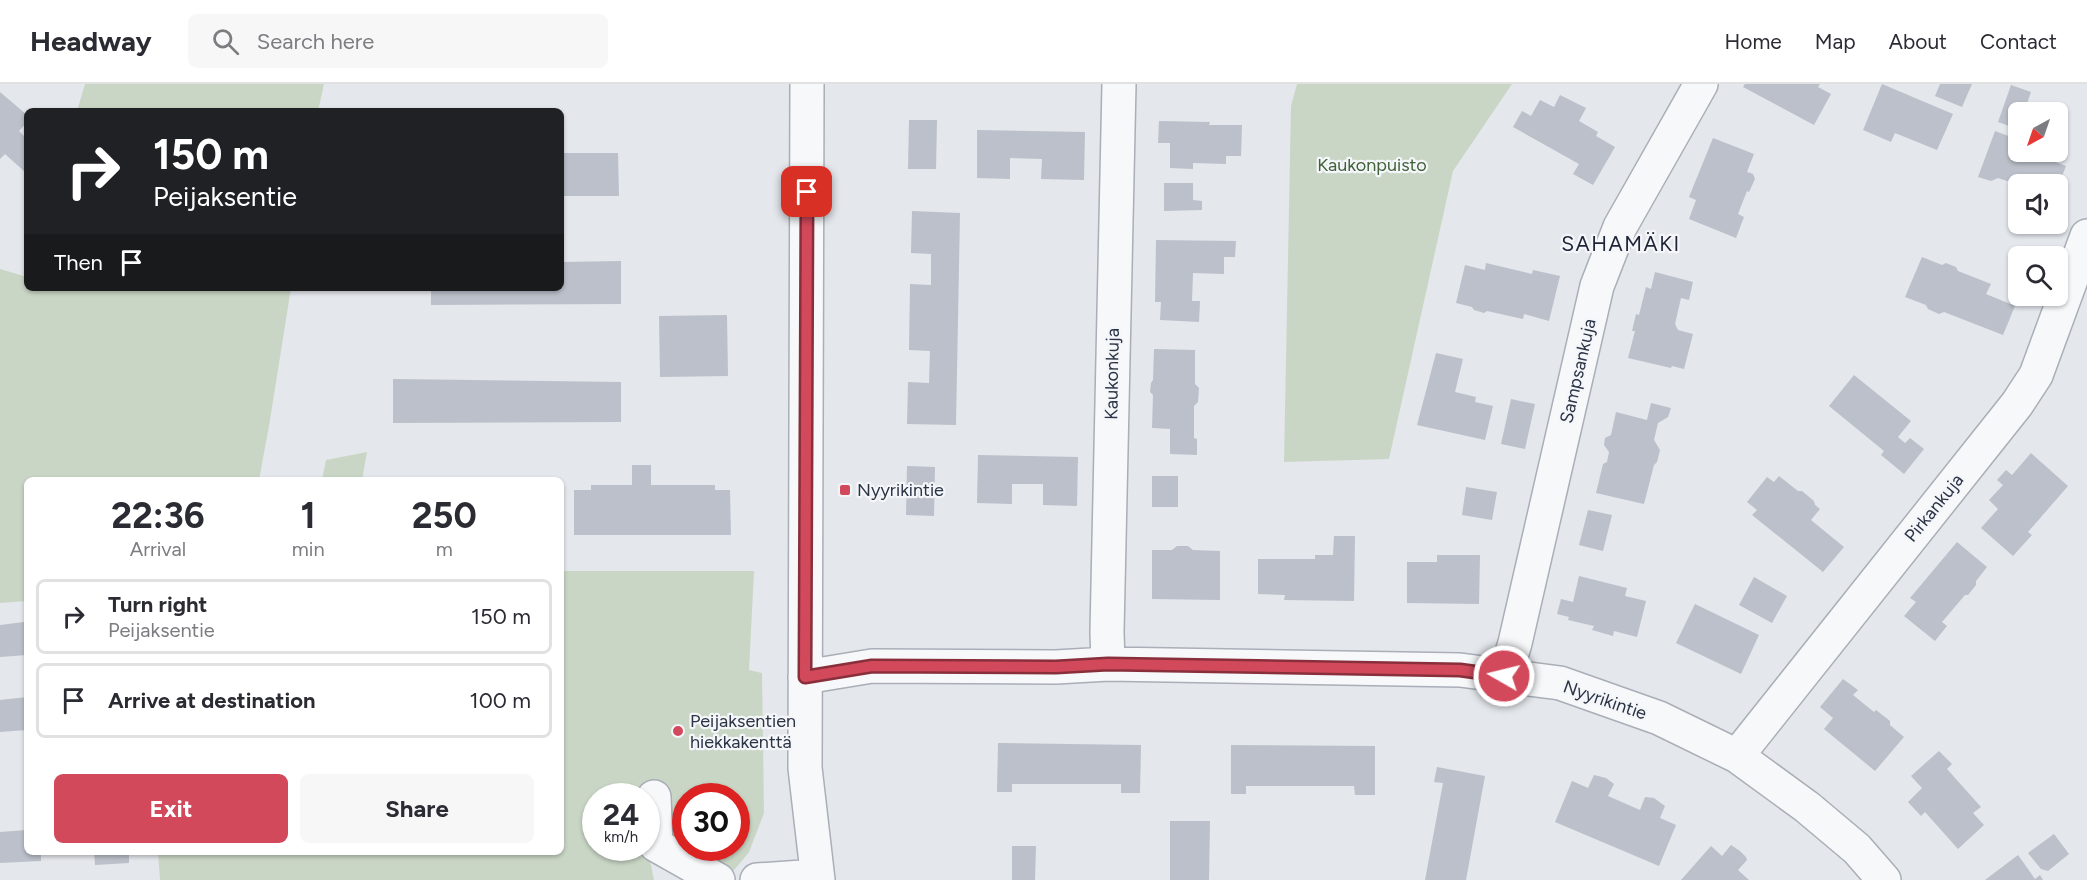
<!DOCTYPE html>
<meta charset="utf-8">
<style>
body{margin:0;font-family:Figtree,sans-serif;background:#f7f7f7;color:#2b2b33;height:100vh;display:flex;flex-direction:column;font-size:22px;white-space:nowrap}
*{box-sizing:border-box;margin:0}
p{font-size:20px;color:#7c7c81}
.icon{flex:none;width:33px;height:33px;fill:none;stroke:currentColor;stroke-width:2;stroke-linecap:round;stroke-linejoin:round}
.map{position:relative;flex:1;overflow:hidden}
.sheet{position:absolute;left:24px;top:393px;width:540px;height:378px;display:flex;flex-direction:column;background:#fff;border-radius:9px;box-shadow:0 2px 4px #0004}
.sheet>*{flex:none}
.guide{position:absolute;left:24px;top:24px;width:540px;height:183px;border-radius:9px;box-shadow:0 2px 4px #0004;background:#202124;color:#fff;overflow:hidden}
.needle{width:39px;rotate:220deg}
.tools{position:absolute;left:2008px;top:18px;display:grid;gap:12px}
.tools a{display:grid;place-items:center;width:60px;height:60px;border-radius:9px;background:#fff;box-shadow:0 2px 4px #0004;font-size:30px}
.speed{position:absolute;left:582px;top:699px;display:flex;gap:12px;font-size:30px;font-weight:700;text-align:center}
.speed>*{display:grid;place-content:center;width:78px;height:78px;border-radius:50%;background:#fff;box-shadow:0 2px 4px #0004;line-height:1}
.speed small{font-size:15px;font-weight:400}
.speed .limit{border:9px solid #d22;background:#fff;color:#111}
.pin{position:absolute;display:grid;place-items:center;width:51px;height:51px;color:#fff;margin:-26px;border-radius:12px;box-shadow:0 3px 9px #0006}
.me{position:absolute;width:66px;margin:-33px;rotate:278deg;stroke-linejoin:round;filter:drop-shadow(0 0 4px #0008)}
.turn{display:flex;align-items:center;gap:21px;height:126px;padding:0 30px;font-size:27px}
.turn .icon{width:78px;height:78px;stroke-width:2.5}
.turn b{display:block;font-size:42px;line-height:51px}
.then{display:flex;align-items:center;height:57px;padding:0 30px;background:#0003;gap:12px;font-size:22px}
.eta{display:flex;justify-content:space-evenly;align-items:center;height:102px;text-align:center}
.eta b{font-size:36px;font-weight:700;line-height:42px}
.primary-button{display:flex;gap:12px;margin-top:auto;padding:12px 30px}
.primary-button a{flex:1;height:69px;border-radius:9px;background:#d1495b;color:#fff;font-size:24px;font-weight:700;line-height:69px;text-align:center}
.primary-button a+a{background:#f7f7f7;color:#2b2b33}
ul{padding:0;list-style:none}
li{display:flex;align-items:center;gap:18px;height:75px;margin:0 12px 9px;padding:0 18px;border:3px solid #e1e1e2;border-radius:9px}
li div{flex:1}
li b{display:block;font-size:22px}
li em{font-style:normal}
header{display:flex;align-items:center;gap:36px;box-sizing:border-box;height:84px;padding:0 30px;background:#fff;border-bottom:2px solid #e1e1e2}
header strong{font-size:28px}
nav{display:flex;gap:33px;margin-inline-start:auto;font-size:21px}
.search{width:420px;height:54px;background:#f7f7f7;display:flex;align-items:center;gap:15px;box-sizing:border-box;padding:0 21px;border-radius:9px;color:#7c7c81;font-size:22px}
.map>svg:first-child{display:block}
.green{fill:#c9d6c5;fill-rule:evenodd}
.building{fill:#bbc0ca}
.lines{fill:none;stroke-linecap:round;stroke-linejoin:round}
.minor-casing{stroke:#a9aeb7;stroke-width:36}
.minor{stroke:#f7f8fa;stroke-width:33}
.route-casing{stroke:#882f3b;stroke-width:15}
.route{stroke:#d1495b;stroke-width:10}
.poi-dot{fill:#d1495b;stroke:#f4f6f9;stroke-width:2}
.labels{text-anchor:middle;stroke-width:4.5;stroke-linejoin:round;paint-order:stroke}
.park-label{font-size:18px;fill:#3f6138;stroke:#f4f6f9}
.street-label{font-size:18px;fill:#2b3445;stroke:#f4f6f9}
.poi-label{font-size:18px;fill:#2b3445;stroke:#f4f6f9;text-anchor:start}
.quarter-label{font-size:21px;letter-spacing:1.5px;fill:#1d2536;stroke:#f4f6f9}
</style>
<header>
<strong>Headway</strong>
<div class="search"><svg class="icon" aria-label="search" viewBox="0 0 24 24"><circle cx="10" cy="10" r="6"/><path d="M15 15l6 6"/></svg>Search here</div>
<nav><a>Home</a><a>Map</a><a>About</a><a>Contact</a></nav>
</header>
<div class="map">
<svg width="2087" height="796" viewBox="0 0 2087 796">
<rect width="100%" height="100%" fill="#e4e7ec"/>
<!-- green -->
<path class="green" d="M85,0H324L318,27H77Z
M1297,0H1512L1453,87L1389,375L1284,378L1291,22Z
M0,185L27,193V204H291L269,342L259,396H27V517L0,519Z
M367,368L362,396H322L326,376Z
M561,487H754L749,586L762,589L764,729L749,768L726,796L656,761L646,712H596V764H646L647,761L654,796H160L158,768H561ZM686,712H736V764H686Z"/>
<!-- building -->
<path class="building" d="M1745,0H1820L1818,3L1831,10L1814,41L1743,3Z
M1882,0L1953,30L1937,66L1895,49L1891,58L1863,46Z
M1940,0H1972L1962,23L1935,12Z
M2011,1L2031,8L2024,28H2019L2018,45L1998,38Z
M0,8L27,31V38L19,47L27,55V85L25,88L5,70L0,75Z
M1560,11L1586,24L1579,37L1598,48L1596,52L1615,63L1593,101L1573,90L1579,80L1513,43L1522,27L1531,32L1540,16L1554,23Z
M909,36H937L936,85H908Z
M1159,37L1210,38L1209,41H1242L1241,72H1226V80L1193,79V85L1170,84V59H1158Z
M977,46L1085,48L1084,96L1041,95L1042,75L1010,74V95L977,94Z
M1995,47L2019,56V68H2035L2034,70L2066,82L2059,100H2019V107L2014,105L2010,98L1998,94L1991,97L1978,93Z
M1713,54L1754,70L1747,88L1753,90L1755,95L1749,108L1747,107L1738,130L1744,133L1736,154L1689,135L1696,116L1689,113Z
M561,69H618L619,112H561Z
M1164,99H1193V116L1202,117V126L1164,127Z
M912,127L960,129L956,341L907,340L908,298L929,299L930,267L909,266L910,200L931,201V170L911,169Z
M1156,156L1236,157L1235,173H1224V190L1193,189L1192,217H1200L1199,238L1160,236L1161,218H1155Z
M1922,173L1942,181L1946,179L1956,183L1958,187L1991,200L1986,210L2015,222L2003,251L1944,228L1939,230L1928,225L1926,221L1905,213Z
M621,177V220L431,221V204H561V178Z
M1486,179L1532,190L1533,186L1560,192L1549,237L1524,230L1523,235L1487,227L1484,229L1474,226L1472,223L1456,219L1465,181L1485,186Z
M1655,188L1693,198L1689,216L1681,214L1675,240L1678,246L1693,250L1684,285L1672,282L1671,284L1628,274L1635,247H1632L1636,230L1639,231L1646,203L1651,205Z
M727,231L728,292L660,293L659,232Z
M1154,265L1195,266V300L1199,304L1198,318L1194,322V354L1197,355V371L1170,370V345L1152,344L1153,311L1150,308L1151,299L1153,296Z
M1436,269L1463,275L1455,308L1476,313L1475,318L1493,322L1485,356L1417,341Z
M1854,291L1911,337L1898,353L1905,359L1910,354L1924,365L1904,390L1881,371L1884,367L1829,322Z
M393,295L621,298V338L393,339Z
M1511,315L1535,320L1525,365L1501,360Z
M1651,319L1671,324L1668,333L1658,339L1654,356L1660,366L1657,378L1654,381L1644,420L1596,409L1603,380L1607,378L1609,368L1604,361L1605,354L1611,351L1616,328L1647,336Z
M2031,369L2068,402L2028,448L2032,451L2013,472L1981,444L1998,425L1989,416L2003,401L1997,396L2006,386L2012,391Z
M978,371L1078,373L1077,422L1043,421V400H1012V420L977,419Z
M632,381H651V401H715V406H730L731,451H574V406H591V401H632Z
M907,382L935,383L934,432L906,431Z
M1152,392H1178V423H1152Z
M1779,392L1798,407H1802L1814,417L1815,421L1820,425L1811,436L1844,463L1823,488L1752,431L1757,426L1747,418L1767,393L1774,398Z
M1466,403L1497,408L1492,436L1462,431Z
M1588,426L1612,431L1603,467L1579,461Z
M1334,452H1355L1354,517L1284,516L1285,511L1258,510V475H1315V471H1333Z
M1957,458L1987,483L1976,497V501L1968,511H1965L1942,538L1947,542L1935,557L1904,532L1916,518L1910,514Z
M1177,462H1188L1193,466L1220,467V516L1152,515V466H1172Z
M1437,471H1480L1479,520L1407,519V478H1437Z
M1579,492L1627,504L1625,512L1646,517L1637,553L1614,547L1613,552L1592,546L1594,542L1568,536L1569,533L1557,530L1561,515L1573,518Z
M1754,493L1787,512L1772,539L1739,521Z
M1695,520L1759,551L1741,590L1676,559Z
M24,538L27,571L0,573V541Z
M1843,595L1858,606L1853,611L1874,628L1876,626L1890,637V641L1904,653L1875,687L1824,645L1833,634L1820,623Z
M27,613V646L0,648V616Z
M998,659L1141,661L1140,709H1121V700H1012V708H997Z
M1231,661L1375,662V711H1355L1354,702H1246V710H1231Z
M1939,667L1952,680L1947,685L1981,723L1973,729L1984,741L1958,765L1925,728L1921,732L1908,718L1922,704L1911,692Z
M1437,683L1485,692L1466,796H1425L1443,699L1434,698Z
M1594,691L1606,694L1614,700L1608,712L1640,726L1645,713L1654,714L1665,722L1660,734L1676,741L1659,782L1555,738L1572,697L1588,704Z
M1170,737H1210L1209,796H1170Z
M27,746V768H41V777L0,779V748Z
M2054,750L2069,770L2048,787L2041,785L2028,769Z
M1731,761L1740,767L1746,773L1747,776L1738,786L1749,796H1681L1711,762L1722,772Z
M1012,762H1036L1035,796H1012Z
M94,768H129V779L95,781Z
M2018,771L2035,795L2040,791L2043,796H1985Z"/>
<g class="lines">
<!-- minor casing -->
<g class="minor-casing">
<path id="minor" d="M807,0L805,684L818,796
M1108,580L1107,548L1119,0
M1505,592L1515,559L1597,202L1620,143L1701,0
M805,593L872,582L1056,583L1108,580L1460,586L1560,599L1659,634L1737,672L1807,723L1857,765L1884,796
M1737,672L2017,320L2036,291L2087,152
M654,713L656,761L718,796
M757,796L817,792"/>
</g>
<!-- minor -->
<use href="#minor" class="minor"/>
</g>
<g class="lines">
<!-- route casing -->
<g class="route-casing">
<path id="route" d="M807,108L805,593L872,582L1056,583L1108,580L1460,586L1504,592"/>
</g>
<!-- route -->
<use href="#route" class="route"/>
</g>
<!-- markers -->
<g class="poi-dot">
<rect x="839" y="400" width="12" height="12" rx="3"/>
<circle cx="678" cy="647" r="6"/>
</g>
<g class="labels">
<!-- park labels -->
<g class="park-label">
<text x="1372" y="87">Kaukonpuisto</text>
</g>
<!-- street labels -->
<g class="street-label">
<text transform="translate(1578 287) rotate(-77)" y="6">Sampsankuja</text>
<text transform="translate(1112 290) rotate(-89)" y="6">Kaukonkuja</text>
<text transform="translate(1934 424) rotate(-51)" y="6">Pirkankuja</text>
<text transform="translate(1605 616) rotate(19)" y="6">Nyyrikintie</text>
</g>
<!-- poi labels -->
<g class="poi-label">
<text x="857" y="412">Nyyrikintie</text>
<text x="690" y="643">Peijaksentien<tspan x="690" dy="21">hiekkakenttä</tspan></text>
</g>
<!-- quarter labels -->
<g class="quarter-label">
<text x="1621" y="167">SAHAMÄKI</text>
</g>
</g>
</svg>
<div class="tools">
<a><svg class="needle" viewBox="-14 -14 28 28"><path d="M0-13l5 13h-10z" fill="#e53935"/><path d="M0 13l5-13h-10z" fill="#7c7c81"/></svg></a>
<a><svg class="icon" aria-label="sound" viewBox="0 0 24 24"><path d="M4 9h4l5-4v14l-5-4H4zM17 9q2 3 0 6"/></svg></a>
<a><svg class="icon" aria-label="search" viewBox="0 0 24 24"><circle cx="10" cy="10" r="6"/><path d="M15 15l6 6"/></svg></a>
</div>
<div class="speed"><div>24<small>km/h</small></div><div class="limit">30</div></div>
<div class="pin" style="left:807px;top:108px;background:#d93025"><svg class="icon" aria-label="arrive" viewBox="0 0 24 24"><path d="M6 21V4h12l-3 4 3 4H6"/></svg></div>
<svg class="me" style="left:1504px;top:592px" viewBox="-20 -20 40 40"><circle r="17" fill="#d1495b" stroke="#fff" stroke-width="3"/><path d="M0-11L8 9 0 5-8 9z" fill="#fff"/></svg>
<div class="guide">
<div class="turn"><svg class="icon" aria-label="right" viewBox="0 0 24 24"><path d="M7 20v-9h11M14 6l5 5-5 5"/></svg><div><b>150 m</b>Peijaksentie</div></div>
<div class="then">Then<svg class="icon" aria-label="arrive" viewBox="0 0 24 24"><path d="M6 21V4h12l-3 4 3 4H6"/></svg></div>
</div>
<section class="sheet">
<div class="eta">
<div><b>22:36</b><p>Arrival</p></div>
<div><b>1</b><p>min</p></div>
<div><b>250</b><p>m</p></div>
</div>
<ul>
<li><svg class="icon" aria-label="right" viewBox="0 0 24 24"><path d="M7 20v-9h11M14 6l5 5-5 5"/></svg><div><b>Turn right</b><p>Peijaksentie</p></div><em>150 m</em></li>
<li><svg class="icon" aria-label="arrive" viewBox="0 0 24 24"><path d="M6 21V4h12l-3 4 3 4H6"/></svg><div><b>Arrive at destination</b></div><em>100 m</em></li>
</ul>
<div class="primary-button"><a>Exit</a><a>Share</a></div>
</section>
</div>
